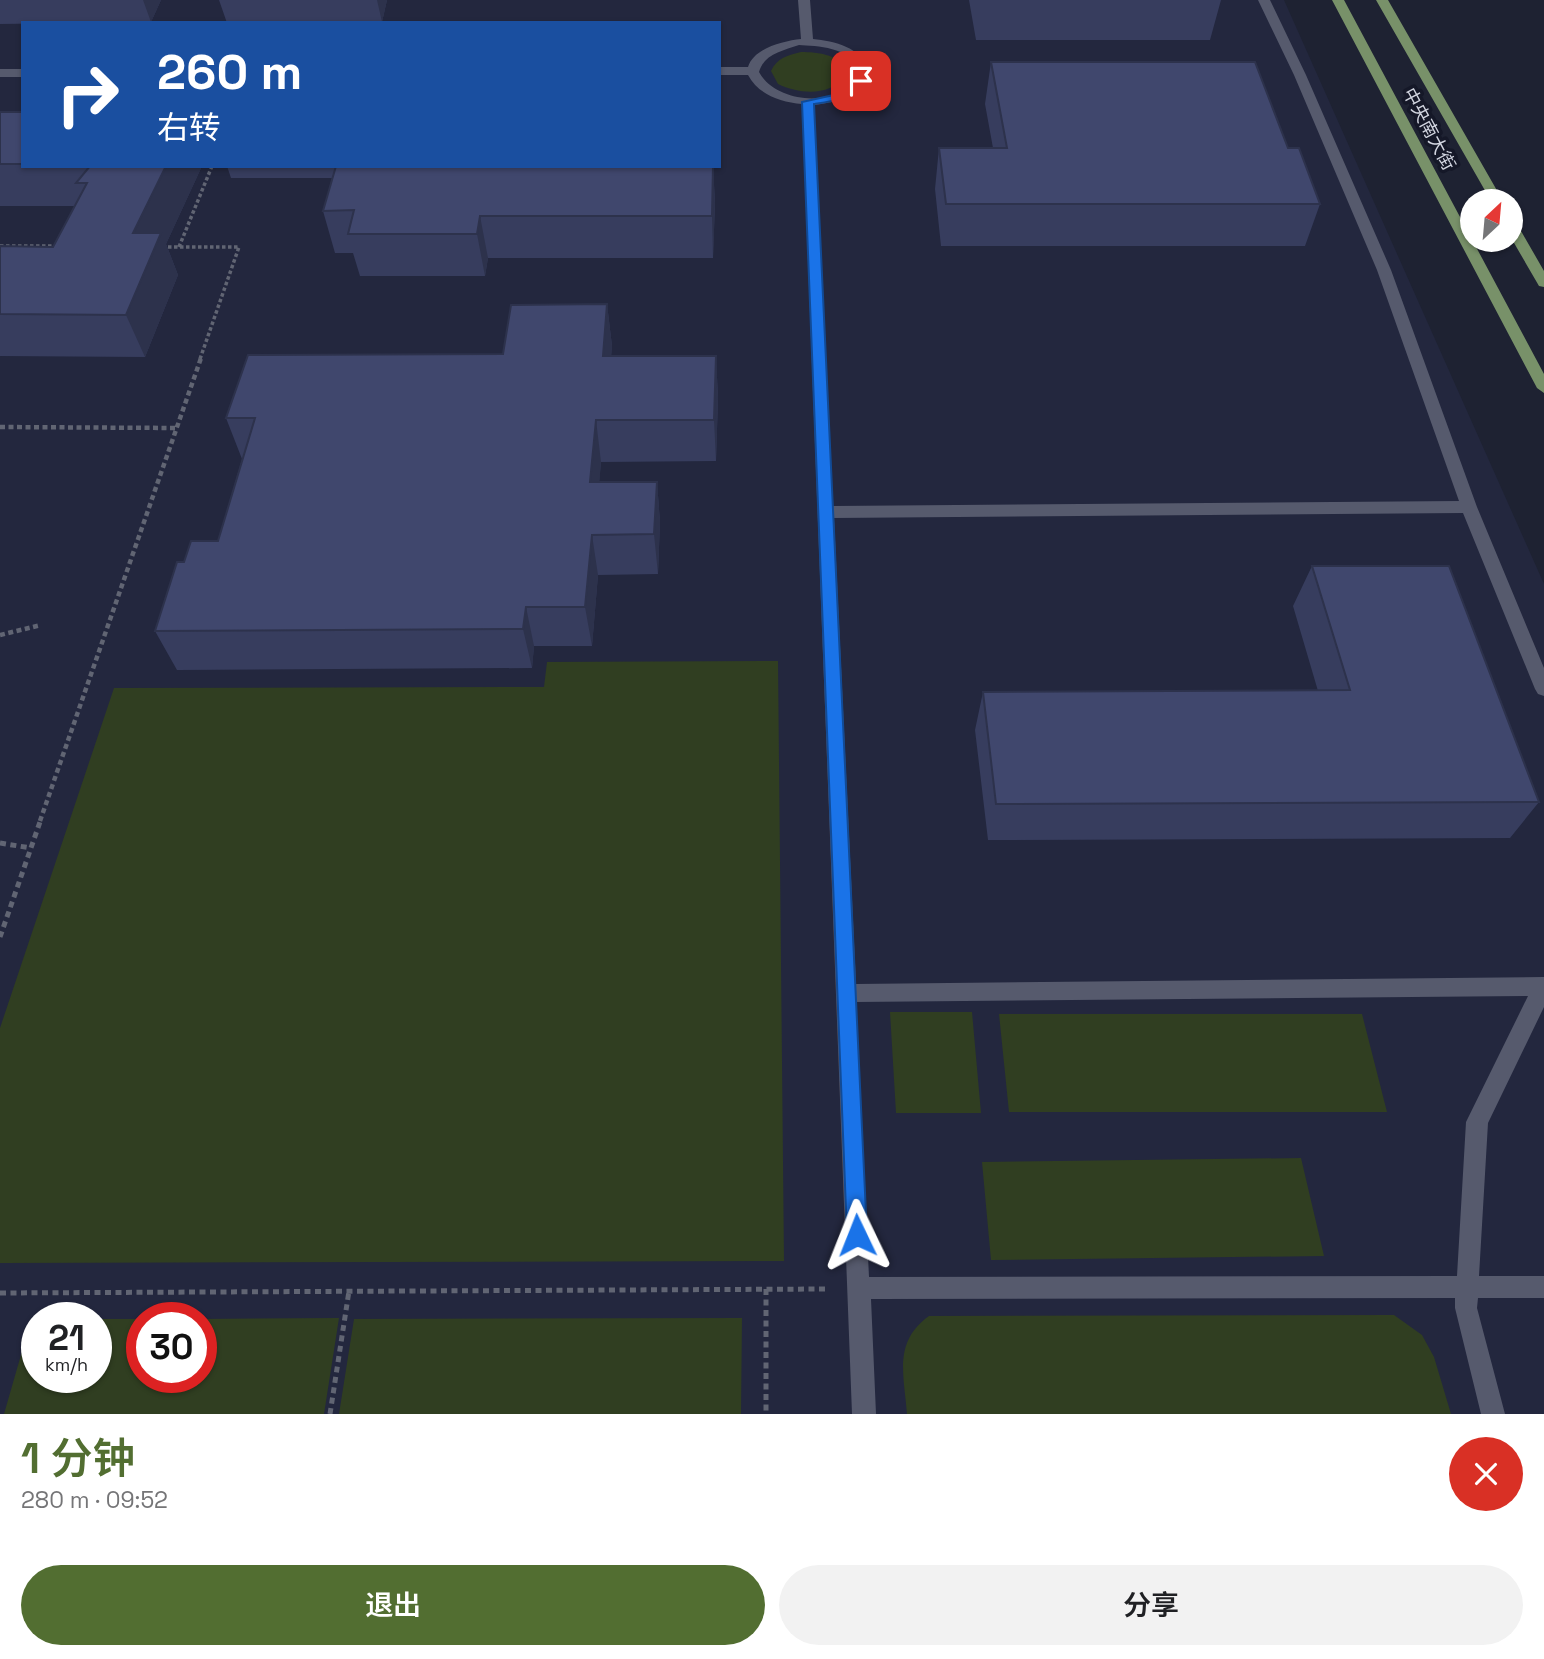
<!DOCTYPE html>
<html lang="zh">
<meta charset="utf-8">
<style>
body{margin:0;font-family:"Space Grotesk","Noto Sans SC",sans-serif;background:#f2f2f2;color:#202124;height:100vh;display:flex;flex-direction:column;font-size:26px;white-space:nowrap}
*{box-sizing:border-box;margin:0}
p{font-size:23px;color:#757577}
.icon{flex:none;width:38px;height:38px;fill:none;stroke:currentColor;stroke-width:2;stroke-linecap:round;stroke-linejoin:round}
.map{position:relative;height:1414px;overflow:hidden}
.drawer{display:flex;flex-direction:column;background:#fff;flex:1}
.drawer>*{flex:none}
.banner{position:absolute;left:21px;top:21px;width:700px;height:147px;border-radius:0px;box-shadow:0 2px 5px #0004;background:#1a4fa0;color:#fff;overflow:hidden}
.needle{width:46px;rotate:26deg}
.buttons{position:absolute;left:1460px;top:189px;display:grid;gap:14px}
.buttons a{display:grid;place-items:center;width:63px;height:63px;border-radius:50%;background:#fff;box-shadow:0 2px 5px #0004;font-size:35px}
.speed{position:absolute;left:21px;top:1302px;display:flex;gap:14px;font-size:35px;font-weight:700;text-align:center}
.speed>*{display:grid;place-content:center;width:91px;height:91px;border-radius:50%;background:#fff;box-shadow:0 2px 5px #0004;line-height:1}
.speed small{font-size:18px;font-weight:400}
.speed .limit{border:10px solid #d22;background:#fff;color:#111}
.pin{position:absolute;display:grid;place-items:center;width:60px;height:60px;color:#fff;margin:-30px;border-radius:14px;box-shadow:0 4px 10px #0006}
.me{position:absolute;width:77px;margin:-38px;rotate:358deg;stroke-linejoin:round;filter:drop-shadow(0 0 5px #0008)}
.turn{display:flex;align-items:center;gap:24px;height:147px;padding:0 21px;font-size:32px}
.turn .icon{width:91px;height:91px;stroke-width:2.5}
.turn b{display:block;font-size:49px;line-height:60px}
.round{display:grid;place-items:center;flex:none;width:74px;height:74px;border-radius:37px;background:#f2f2f2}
.headline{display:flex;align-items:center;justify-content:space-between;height:119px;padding:0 21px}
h1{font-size:42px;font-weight:600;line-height:52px;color:#526e31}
.action{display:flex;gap:14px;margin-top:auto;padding:14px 21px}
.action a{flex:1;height:80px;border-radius:42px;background:#526e31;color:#fff;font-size:28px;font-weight:600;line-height:80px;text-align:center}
.action a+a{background:#f2f2f2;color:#202124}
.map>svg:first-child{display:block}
.built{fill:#23273e;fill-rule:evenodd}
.green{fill:#303e21}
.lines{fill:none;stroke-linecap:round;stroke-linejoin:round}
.path-far2{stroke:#616573;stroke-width:3.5;stroke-dasharray:3.5 2.5;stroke-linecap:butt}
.path-far1{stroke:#616573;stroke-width:4.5;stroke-dasharray:5 3.5;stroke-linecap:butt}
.path{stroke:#616573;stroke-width:5;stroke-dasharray:6 4.5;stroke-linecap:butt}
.street{fill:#565a6d;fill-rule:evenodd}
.primary{fill:#789169;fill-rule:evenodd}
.wall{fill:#373d5e}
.shaded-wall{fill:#2d324c}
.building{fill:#40476d;stroke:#2d324c;stroke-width:2}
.route{fill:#1a73e8;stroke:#114b97;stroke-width:2}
.labels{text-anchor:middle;stroke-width:7;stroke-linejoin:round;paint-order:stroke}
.far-street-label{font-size:18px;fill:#d3d6e1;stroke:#151828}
</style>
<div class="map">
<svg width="1544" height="1414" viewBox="0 0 1544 1414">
<rect width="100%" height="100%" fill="#1e2232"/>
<!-- built -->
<path class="built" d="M0,0H1284L1544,584V1414H0ZM23,23H719V166H23ZM37,1318H96V1377H37ZM142,1318H201V1377H142Z"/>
<!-- green -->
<path class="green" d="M801,52C817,52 845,54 845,76C830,97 799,94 778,84L771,71C777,58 788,55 801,52Z
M778,661L784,1261L0,1263V1028L114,688L544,687L547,662Z
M890,1012H972L981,1113H896Z
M999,1014H1362L1387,1112H1009Z
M1301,1158L1324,1256L991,1260L982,1162Z
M1394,1315L1422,1335L1434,1357L1451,1414H907C904,1374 893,1342 929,1316Z
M339,1318L324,1414H4L31,1320H37V1377H96V1319H142V1377H201V1319Z
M742,1318L741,1414H339L354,1319Z"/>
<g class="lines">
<!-- path-far2 -->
<path class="path-far2" d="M0,246H59
M162,247H239L200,359
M179,247L212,166"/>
<!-- path-far1 -->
<path class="path-far1" d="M0,427L176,428
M0,635L41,625
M40,821L201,358"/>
<!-- path -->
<path class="path" d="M0,843L31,848
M0,937L41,819
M766,1289V1414
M0,1293L827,1289
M330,1414L349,1291"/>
<!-- street -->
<path class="street" d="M798,0H810L813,39C834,41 863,47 867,72C861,98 837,102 814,105L833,506L1459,501L1377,270L1294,75L1258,0H1270L1306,75L1391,270L1477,507L1544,668V696L1538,694L1535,689L1463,513L834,518L856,984L1544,977V1007L1488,1123L1479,1276H1544V1298H1478L1477,1308L1505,1414H1481L1455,1308V1298L871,1299L876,1414H852L802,104C780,102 759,95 748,75H719V67H748C754,48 783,41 801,39ZM799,45C816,46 852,47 855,69C856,77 852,83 846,88C822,107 773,99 759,72C764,54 782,51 799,45ZM1528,996L1466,1122L1457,1276L869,1277L856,1002Z
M0,69H23V77H0Z"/>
<!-- primary -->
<path class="primary" d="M1332,0H1344L1544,374V393L1537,388Z
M1376,0H1388L1503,201H1491Z
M1510,220L1517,224L1544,271V287L1539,286L1510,236Z"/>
</g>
<!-- wall -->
<path class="wall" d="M0,0H161L151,22L0,24Z
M219,0H387L382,22L227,23Z
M969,0H1221L1210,40H976Z
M991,62L1288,148L1320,204L1305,246H941L935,189L939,148H993L985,104Z
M0,112H23V166H202L166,244L178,275L145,357L0,356V246L53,247L75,206H0Z
M227,166H713L715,203L713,258H488L485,276H360L353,253H335L323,211L332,178H231Z
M607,304L612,346L611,356H716L718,398L716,461L601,462L599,482H657L660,522L658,574L598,575L592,646H534L532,668L177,670L155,631L184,562L218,541L242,459L226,418L503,354Z
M1312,566L1539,802L1510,838L988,840L975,730L983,692L1318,691L1293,606Z"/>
<!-- shaded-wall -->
<path class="shaded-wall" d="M143,0H161L151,22Z
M377,0H387L382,22Z
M166,166H202L166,244L178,275L145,357L126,315L133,233Z
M713,166L715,203L713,258L712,216Z
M480,216L488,258L485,276L477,234Z
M607,304L612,346L608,398L603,356Z
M716,356L718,398L716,461L714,420Z
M596,420L601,462L596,523L590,482Z
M657,482L660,522L658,574L654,534Z
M592,535L598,575L592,646L585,607Z
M526,607L534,646L532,668L523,629Z"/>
<!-- building -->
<path class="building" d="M991,62H1255L1288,148H1299L1320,204H946L939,148H1007Z
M0,112H23V164H0Z
M90,166H166L133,233H161L126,315L0,314V246L53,247L87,183H76Z
M336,166H713L712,216H480L477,234H348L354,210L323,211Z
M607,304L603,356H716L714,420H596L590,482H657L654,534L592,535L585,607H526L523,629L155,631L177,562H184L191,541H218L255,418H226L248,355L503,354L511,305Z
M1312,566H1449L1539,802L996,804L983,692L1350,690Z"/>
<!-- route -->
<path class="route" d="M857,78L866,81C852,99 835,101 814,104L867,1235L864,1242L857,1245L850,1242L847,1235L802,102L838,94Z"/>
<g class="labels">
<!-- far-street labels -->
<g class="far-street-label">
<text transform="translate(1429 129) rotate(62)" y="6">中央南大街</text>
</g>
</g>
</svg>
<div class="buttons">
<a><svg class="needle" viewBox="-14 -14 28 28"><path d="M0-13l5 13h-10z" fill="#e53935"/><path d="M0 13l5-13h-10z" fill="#757577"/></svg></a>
</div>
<div class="speed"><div>21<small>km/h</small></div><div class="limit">30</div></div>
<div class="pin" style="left:861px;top:81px;background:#d93025"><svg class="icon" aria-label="arrive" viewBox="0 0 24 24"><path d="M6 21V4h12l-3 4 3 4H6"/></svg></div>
<svg class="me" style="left:857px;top:1235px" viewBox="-20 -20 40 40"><path d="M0-17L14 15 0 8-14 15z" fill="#1a73e8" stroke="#fff" stroke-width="4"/></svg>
<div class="banner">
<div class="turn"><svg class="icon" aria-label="right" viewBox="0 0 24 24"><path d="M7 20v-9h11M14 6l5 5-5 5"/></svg><div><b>260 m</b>右转</div></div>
</div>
</div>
<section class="drawer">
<div class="headline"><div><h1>1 分钟</h1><p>280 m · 09:52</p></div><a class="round" style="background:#d93025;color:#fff"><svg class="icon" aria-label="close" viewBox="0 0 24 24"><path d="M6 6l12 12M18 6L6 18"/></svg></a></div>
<div class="action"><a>退出</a><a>分享</a></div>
</section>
